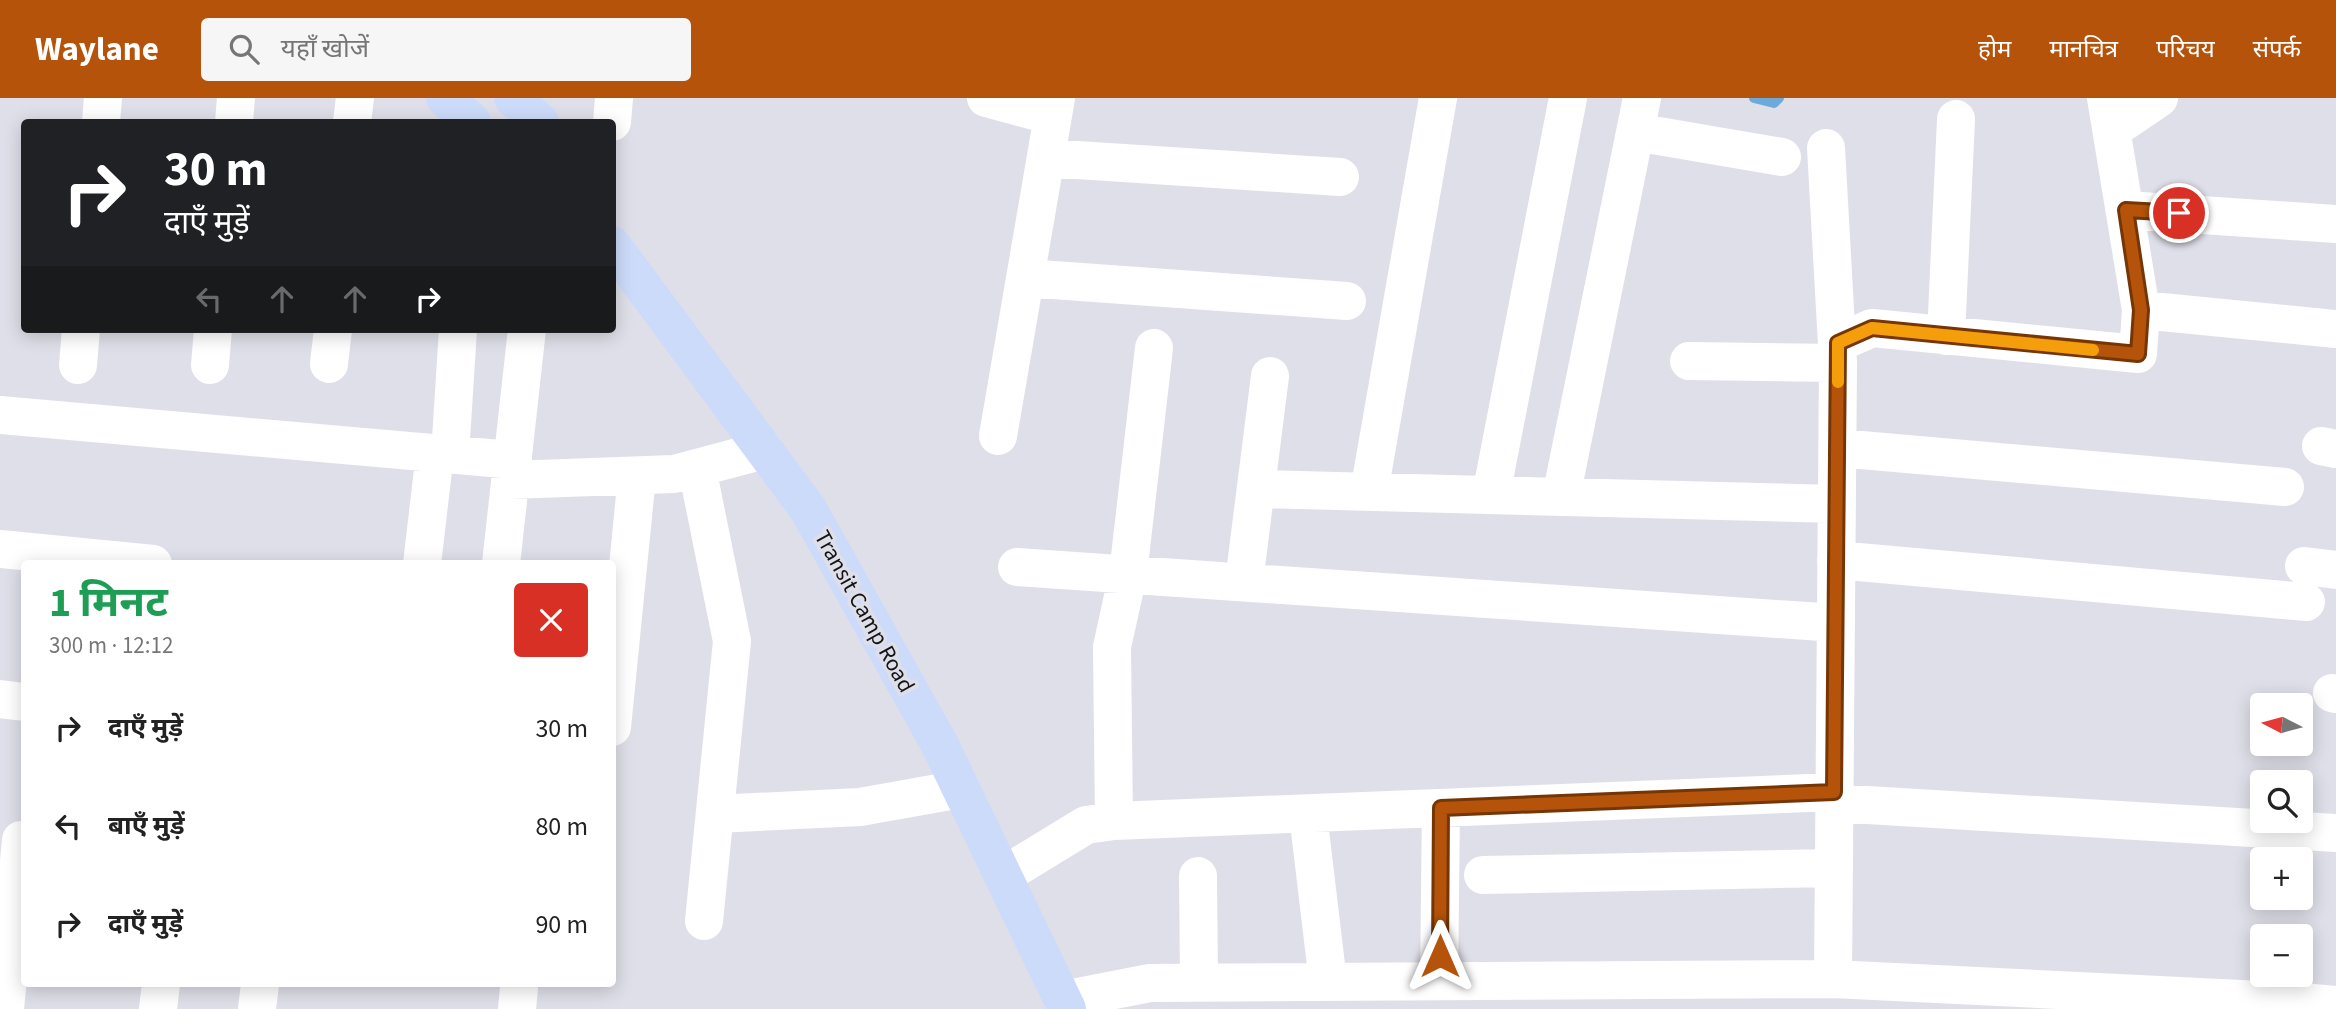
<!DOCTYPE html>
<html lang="hi">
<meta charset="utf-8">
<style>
body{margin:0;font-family:"Source Sans 3","Noto Sans Devanagari",sans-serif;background:#f6f6f6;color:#222;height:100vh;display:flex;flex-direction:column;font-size:26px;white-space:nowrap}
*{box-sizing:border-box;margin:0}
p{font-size:23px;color:#767676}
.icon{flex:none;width:38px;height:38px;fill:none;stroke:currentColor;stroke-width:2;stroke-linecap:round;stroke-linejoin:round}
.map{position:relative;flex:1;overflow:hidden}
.drawer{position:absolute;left:21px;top:462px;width:595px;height:427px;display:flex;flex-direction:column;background:#fff;border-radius:7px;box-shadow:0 4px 18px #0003}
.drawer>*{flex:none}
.banner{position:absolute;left:21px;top:21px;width:595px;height:214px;border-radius:7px;box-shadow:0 4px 18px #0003;background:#202124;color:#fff;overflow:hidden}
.needle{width:46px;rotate:276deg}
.tools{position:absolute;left:2250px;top:595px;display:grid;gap:14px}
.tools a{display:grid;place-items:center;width:63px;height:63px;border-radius:7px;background:#fff;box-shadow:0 4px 18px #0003;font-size:35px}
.pin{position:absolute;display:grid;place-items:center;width:60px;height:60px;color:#fff;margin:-30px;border:4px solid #fff;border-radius:50%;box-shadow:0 2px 7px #0007}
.me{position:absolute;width:77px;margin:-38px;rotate:0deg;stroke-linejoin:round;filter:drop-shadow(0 0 5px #0008)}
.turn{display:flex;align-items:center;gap:24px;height:147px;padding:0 28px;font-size:32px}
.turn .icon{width:91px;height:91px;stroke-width:2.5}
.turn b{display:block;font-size:49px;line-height:60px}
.lanes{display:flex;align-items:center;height:66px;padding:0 28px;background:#0003;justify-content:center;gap:35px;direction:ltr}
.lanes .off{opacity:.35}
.round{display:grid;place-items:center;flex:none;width:74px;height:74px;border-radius:7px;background:#f6f6f6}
.summary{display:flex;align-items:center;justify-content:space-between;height:119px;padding:0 28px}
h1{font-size:42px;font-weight:700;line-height:52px;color:#1e9e55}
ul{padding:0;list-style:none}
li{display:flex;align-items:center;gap:21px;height:98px;padding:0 28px}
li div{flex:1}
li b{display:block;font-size:26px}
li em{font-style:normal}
header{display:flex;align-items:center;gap:42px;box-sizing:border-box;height:98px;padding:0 35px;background:#b45309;color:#fff}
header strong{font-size:33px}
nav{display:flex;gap:38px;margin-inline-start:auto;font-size:24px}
.search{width:490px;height:63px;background:#f6f6f6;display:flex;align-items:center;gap:18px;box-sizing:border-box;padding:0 24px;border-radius:7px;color:#767676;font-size:26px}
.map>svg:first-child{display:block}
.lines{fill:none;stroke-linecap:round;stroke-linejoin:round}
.stream{stroke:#6daad9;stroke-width:10}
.minor{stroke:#fff;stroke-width:38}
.secondary{stroke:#cddbfa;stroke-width:38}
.route-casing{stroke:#753606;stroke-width:18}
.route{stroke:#b45309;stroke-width:12}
.slow{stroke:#f59e0b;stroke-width:12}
.labels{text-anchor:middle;stroke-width:7;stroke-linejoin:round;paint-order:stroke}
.street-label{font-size:23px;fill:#141417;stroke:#dfdfe9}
</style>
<header>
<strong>Waylane</strong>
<div class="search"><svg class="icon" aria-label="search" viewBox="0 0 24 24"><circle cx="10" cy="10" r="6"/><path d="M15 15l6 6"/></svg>यहाँ खोजें</div>
<nav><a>होम</a><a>मानचित्र</a><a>परिचय</a><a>संपर्क</a></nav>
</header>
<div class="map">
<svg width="2336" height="911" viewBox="0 0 2336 911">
<rect width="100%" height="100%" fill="#dfdfe9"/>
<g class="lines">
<!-- stream -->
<path class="stream" d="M1754,0L1774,5L1779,0"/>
<!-- minor -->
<path class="minor" d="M986,0L1053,18
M101,24L103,0
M234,24L236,0
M352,24L355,0
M612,24L614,0
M2112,32L2159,0
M1635,34L1782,59
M1826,50L1838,265L1833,881
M1046,60L1340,79
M2126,112L2336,126
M1025,180L1347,203
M2141,212L2336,231
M1946,238L1956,21
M1838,245L1872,230L2138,256L2141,212L2106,0
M1689,263L1838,265
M329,266L333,231
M78,267L81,231
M210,267L213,231
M0,317L513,362
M998,338L1056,0
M2321,348L2336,351
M1838,350L2285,389
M450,357L458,231
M697,370L732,543L704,823
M510,382L674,376L764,352
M1257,391L1837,406
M1369,394L1438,0
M1491,397L1568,0
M1561,399L1642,0
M0,451L153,466
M1836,462L2306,504
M422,466L435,355
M501,466L527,231
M2304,468L2336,472
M1017,469L1836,525
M1244,484L1270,278
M2332,595L2336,596
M0,601L24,604
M612,629L637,378
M1834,705L2336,735
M715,716L860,709L961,691
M1308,716L1328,884
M1114,723L1112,549L1128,476L1154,250
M1004,777L1086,727L1114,723L1834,694
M1483,777L1834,770
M1198,778L1199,884
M1439,883L1441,710
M1063,902L1150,885L1833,881L2303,904L2336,907
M5,911L21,742
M158,911L161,886
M257,911L260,886
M517,911L519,890"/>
<!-- secondary -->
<path class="secondary" d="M445,0L472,24
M513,0L540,24
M612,147L808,411L940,647L1067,911"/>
</g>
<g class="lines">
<!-- route casing -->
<g class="route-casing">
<path id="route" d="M1440,858L1441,710L1834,694L1838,245L1872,230L2138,256L2141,212L2126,112L2179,115"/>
</g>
<!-- route -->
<use href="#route" class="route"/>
<!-- slow -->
<path class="slow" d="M1838,284V245L1872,230L2093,252"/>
</g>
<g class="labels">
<!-- street labels -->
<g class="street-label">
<text transform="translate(865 513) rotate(61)" y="8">Transit Camp Road</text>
</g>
</g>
</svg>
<div class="tools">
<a><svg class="needle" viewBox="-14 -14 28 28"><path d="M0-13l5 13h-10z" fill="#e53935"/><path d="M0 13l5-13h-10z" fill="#767676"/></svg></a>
<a><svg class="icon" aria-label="search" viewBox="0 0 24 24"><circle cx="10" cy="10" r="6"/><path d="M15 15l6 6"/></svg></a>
<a>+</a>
<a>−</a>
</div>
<div class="pin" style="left:2179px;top:115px;background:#d93025"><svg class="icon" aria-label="arrive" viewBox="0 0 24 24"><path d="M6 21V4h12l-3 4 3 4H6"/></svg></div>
<svg class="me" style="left:1440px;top:858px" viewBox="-20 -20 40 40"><path d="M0-17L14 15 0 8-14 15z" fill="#b45309" stroke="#fff" stroke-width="4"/></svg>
<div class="banner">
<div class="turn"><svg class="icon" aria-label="right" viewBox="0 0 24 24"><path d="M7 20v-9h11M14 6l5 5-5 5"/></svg><div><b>30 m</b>दाएँ मुड़ें</div></div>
<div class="lanes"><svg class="icon off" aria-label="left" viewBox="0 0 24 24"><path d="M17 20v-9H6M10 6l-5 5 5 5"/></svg><svg class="icon off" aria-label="ahead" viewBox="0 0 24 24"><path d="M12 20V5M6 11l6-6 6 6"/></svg><svg class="icon off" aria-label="ahead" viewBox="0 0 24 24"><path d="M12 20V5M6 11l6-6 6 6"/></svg><svg class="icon" aria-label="right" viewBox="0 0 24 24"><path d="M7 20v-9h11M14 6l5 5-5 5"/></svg></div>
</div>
<section class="drawer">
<div class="summary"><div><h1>1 मिनट</h1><p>300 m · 12:12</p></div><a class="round" style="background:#d93025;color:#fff"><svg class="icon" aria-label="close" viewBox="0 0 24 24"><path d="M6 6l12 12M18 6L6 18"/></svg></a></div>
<ul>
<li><svg class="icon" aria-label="right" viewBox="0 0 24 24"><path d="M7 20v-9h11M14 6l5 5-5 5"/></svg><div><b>दाएँ मुड़ें</b></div><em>30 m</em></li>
<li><svg class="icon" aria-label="left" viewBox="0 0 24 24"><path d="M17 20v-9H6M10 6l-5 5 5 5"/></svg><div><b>बाएँ मुड़ें</b></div><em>80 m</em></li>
<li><svg class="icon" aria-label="right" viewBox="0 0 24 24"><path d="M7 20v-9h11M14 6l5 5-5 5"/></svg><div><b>दाएँ मुड़ें</b></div><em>90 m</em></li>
</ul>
</section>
</div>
